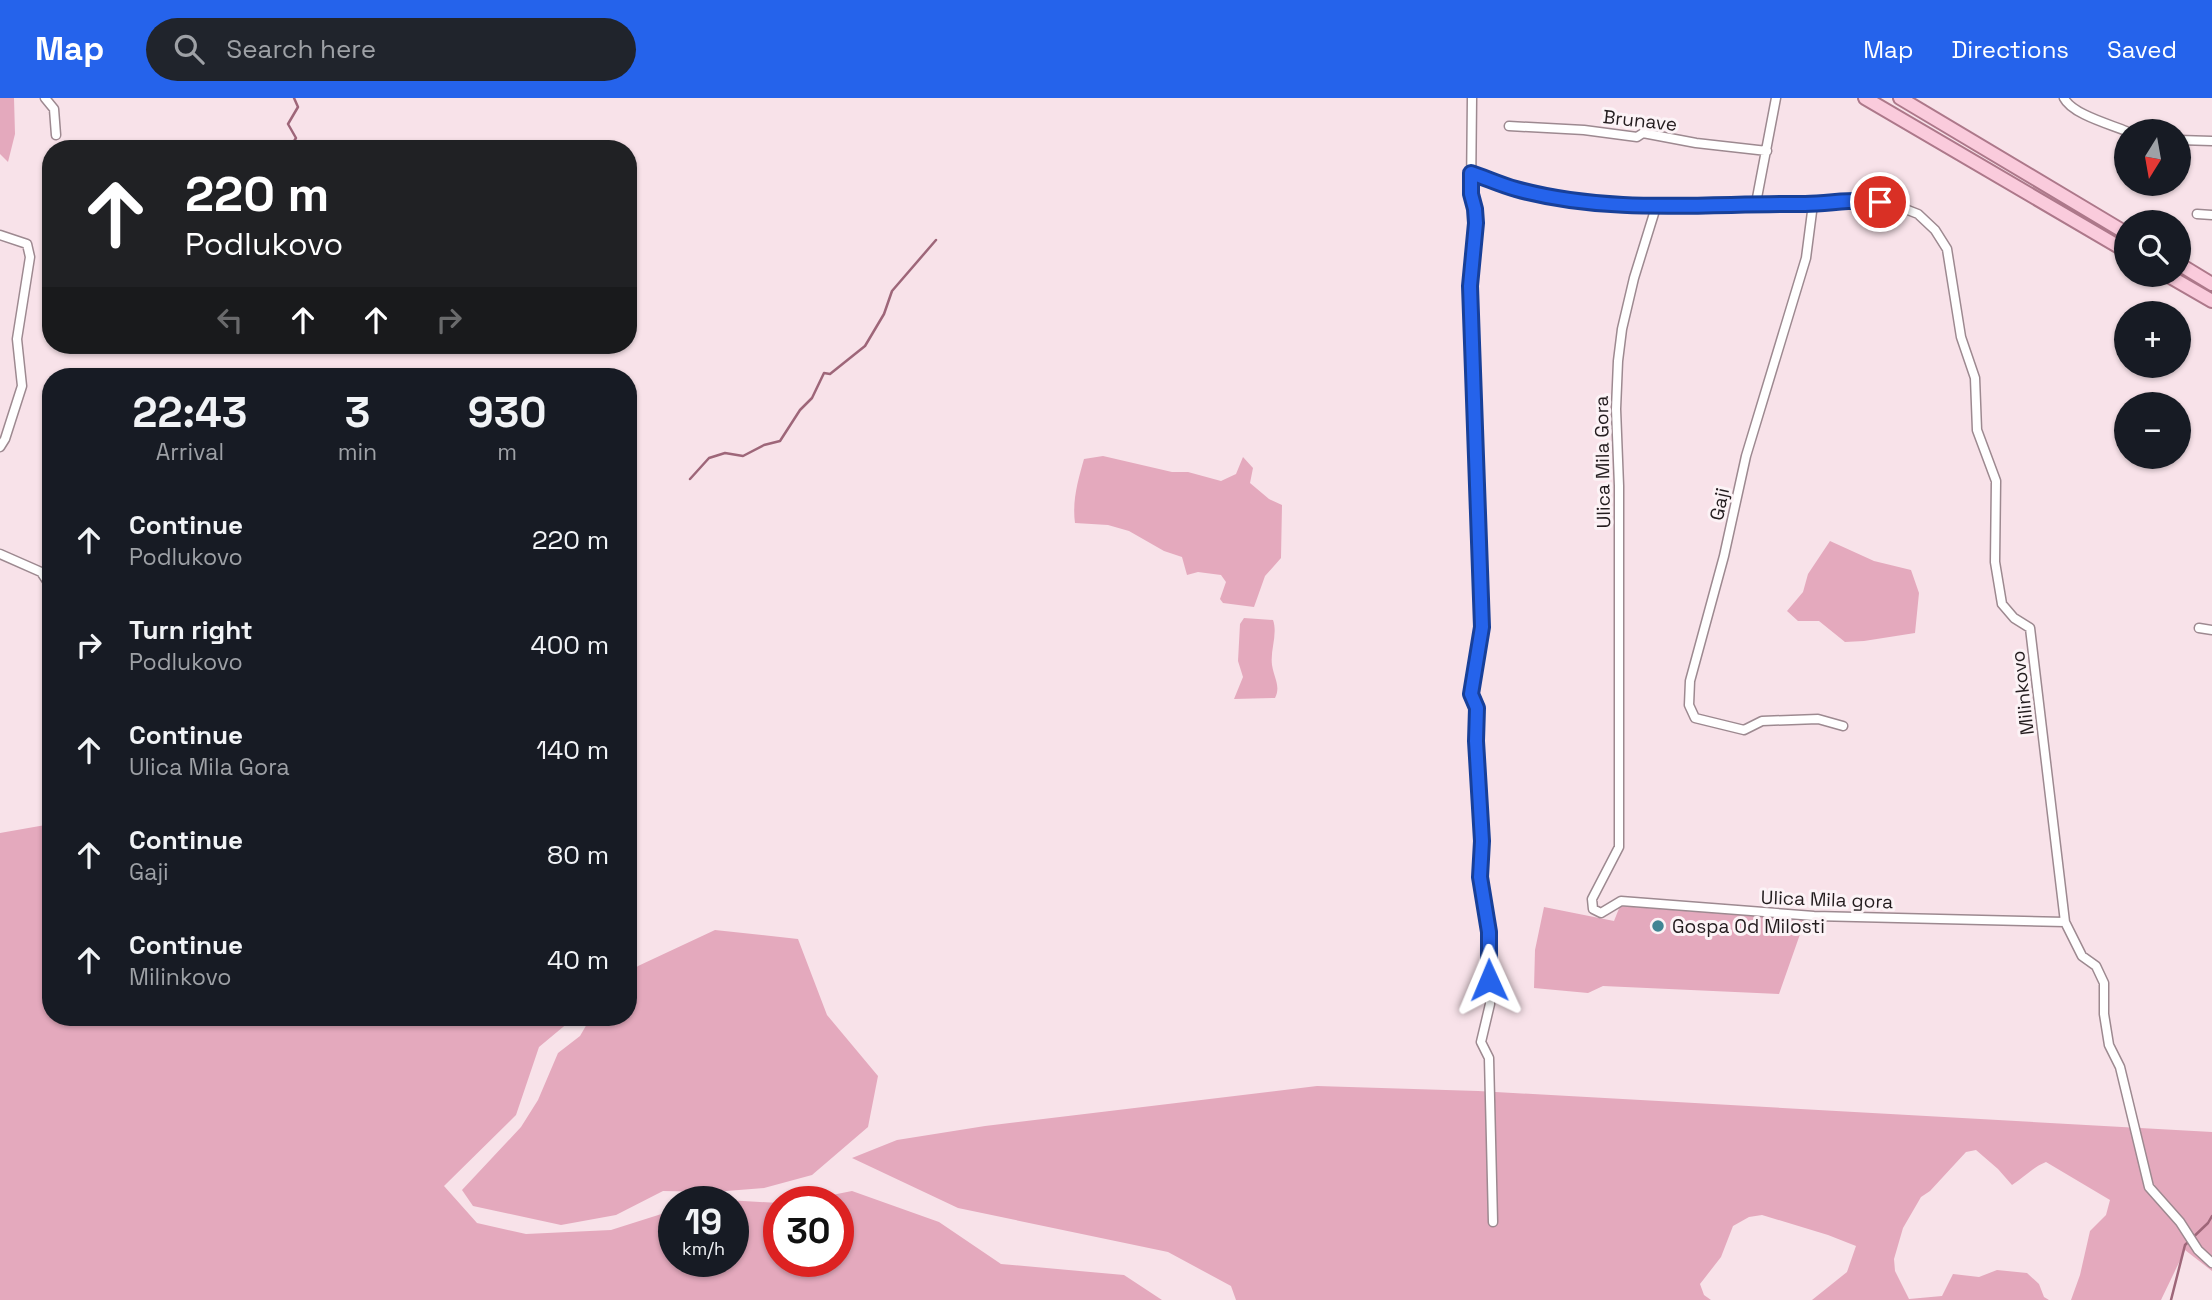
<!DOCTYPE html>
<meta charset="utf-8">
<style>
body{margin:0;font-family:"Space Grotesk",sans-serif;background:#20242c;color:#f1f3f6;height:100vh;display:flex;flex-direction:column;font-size:26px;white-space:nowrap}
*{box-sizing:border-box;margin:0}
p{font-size:23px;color:#9ea1a6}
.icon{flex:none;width:38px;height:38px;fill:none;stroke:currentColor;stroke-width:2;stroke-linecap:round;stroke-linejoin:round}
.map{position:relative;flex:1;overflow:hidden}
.side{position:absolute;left:42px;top:270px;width:595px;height:658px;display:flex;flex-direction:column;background:#171b24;border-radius:28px;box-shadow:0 2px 5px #0004}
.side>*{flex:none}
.guide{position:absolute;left:42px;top:42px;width:595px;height:214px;border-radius:28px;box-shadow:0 2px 5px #0004;background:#202124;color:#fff;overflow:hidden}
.needle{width:46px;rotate:191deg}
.tools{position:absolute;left:2114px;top:21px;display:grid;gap:14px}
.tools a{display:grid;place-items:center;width:77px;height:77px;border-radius:50%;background:#171b24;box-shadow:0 2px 5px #0004;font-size:35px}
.speed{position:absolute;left:658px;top:1088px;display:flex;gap:14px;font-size:35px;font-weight:700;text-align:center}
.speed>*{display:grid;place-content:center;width:91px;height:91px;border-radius:50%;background:#171b24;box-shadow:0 2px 5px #0004;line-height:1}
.speed small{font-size:18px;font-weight:400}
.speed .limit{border:10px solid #d22;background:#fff;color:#111}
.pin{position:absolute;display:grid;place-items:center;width:60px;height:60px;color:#fff;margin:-30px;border:4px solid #fff;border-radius:50%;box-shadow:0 2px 7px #0007}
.me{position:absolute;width:77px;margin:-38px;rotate:359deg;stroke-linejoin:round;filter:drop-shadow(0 0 5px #0008)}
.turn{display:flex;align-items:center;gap:24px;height:147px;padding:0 28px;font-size:32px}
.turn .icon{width:91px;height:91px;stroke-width:2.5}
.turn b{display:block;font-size:49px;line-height:60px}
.lanes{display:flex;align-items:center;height:66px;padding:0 28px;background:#0003;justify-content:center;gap:35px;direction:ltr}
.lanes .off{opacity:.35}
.eta{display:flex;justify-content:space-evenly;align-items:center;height:119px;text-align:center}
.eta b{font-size:42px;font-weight:700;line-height:49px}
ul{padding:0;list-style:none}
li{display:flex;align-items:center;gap:21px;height:105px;padding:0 28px}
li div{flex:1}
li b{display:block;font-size:26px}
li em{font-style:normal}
header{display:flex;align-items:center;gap:42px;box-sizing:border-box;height:98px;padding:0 35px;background:#2563eb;color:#fff}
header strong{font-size:33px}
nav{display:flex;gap:38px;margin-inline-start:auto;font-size:24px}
.search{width:490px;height:63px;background:#20242c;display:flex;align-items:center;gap:18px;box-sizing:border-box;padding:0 24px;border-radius:38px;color:#9ea1a6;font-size:26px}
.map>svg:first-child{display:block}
.green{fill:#e4a9bd}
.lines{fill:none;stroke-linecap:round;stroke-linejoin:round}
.stream{stroke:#9e6679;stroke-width:2.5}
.street-casing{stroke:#9d8990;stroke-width:11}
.primary-casing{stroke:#ad788a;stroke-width:16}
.street{stroke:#fff;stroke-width:8}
.primary{stroke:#facbdc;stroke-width:12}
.route-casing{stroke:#184099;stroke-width:18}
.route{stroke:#2563eb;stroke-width:12}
.poi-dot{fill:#418594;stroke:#fcf3f6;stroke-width:2.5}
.labels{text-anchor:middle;stroke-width:6;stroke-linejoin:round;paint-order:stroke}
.street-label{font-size:19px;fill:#231c1e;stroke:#fcf3f6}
.poi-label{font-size:19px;fill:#231c1e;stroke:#fcf3f6;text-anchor:start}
</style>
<header>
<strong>Map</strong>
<div class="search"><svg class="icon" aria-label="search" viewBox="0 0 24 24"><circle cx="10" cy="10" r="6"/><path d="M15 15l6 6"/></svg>Search here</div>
<nav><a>Map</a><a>Directions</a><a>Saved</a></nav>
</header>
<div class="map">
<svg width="2212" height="1202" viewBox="0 0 2212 1202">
<rect width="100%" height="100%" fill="#f8e2e9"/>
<!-- green -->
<path class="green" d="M0,0H14L15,36L8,64L0,56Z
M1103,358L1172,374H1188L1221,383L1236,376L1243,359L1253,370L1250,385L1269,401L1282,407L1281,460L1265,478L1254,509L1223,505L1220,501L1226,484L1221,477L1198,474L1187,477L1182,459L1164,453L1129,433L1108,427L1075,425C1072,403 1078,382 1084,361Z
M1830,443L1874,463L1911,472L1919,495L1915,535L1864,543L1845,544L1819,523H1798L1787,513L1803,494L1808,476Z
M1244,520L1273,522C1278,536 1270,552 1272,567C1274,580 1281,588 1275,600L1234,601L1243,579L1238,563L1240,526Z
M51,726V919H575L539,949L516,1017L444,1088L477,1125L526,1136L611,1132L674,1112V1164H733V1104H699L710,1101L779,1105V1164H838V1104H797L852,1093L939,1124L1001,1166L1124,1177L1162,1202H0V735Z
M1620,808L1805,822L1779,896L1603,888L1588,895L1534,890L1535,852L1544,809L1614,823Z
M715,832L798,841L827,917L878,978L868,1029L812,1077L764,1090L714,1094L663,1093L616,1117L561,1127L473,1108L462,1092L521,1029L538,1002L558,955L580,938L591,919H628V877L638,868Z
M1317,988L1478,993L2212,1034V1173L2185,1152L2161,1202H2071L2080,1177L2090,1133L2106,1117L2110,1102L2046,1064C2033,1069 2025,1079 2012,1087L1998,1071L1976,1052L1966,1054L1930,1093L1921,1099L1903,1130L1894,1161L1895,1173L1909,1201L1942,1198L1953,1176L1979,1179L1997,1172L2027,1175L2039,1186L2044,1199L2049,1202H1812L1847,1174L1856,1148L1828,1137L1762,1117L1749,1119L1733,1128L1721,1159L1700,1186L1704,1197L1711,1202H1236L1231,1188L1168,1154L958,1110L852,1060L897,1042L985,1028Z"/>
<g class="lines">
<!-- stream -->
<path class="stream" d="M289,51L296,40L288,26L298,9L294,0
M690,381L709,360L725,355L743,358L764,347L780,343L800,312L812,300L824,275L830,276L865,248L884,216L892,193L936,142
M2171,1202L2185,1147L2208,1125L2212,1118"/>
<!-- street casing -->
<g class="street-casing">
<path id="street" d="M45,0L54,11L56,37
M1472,0L1471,96L1475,111L1476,125L1470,189L1482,529L1471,596L1477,610L1476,643L1482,743L1480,779L1489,834L1490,906L1481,944L1489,960L1493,1124
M1776,0L1756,105L1656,109L1634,180L1622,231L1618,263L1616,311L1619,388V749L1592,801L1593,811L1601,815L1621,803L1814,818L2065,824
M2064,0C2072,16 2109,26 2126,33
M1509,28L1584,32L1637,39L1643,35L1696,45L1767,53
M2179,42L2212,43
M1471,75L1515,91L1560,101L1656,109
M1756,105L1813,106L1806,160L1746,358L1724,458L1690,583L1689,607L1695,620L1744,632L1762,623L1818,621L1843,628
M1813,106L1864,102L1895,107L1918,116L1935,132L1947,151L1961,239L1975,280L1977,332L1996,383L1995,464L2002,506L2014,520L2030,530L2065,824L2082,858L2096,868L2104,885V916L2109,947L2120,969L2149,1089L2180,1124L2198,1152L2212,1165
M2197,116L2212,117
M0,137L27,146L30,159L17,241L22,288L5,341L0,349
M0,456L41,474L51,489
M46,478L51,456
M2199,530L2212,532"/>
</g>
<!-- primary casing -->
<g class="primary-casing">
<path id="primary" d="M1865,0L2126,153
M1900,0L2126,135
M2179,166L2212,186
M2167,177L2212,203"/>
</g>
<!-- street -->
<use href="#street" class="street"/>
<!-- primary -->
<use href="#primary" class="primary"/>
</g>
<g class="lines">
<!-- route casing -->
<g class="route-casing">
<path id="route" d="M1489,882V834L1480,779L1482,743L1476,643L1477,610L1471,596L1482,529L1470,188L1476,125L1475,111L1471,96V75C1486,80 1501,87 1516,91C1610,117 1709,105 1805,106C1830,106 1854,100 1880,104"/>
</g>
<!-- route -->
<use href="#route" class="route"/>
</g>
<!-- markers -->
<circle class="poi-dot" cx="1658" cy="828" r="7"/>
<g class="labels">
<!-- street labels -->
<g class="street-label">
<text transform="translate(1640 22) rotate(6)" y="7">Brunave</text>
<text transform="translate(1602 364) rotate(-91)" y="7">Ulica Mila Gora</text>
<text transform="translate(1719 406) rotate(-78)" y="7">Gaji</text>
<text transform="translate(2022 595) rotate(-97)" y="7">Milinkovo</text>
<text transform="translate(1827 801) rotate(2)" y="7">Ulica Mila gora</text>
</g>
<!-- poi labels -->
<g class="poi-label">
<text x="1672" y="835">Gospa Od Milosti</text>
</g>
</g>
</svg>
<div class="tools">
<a><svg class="needle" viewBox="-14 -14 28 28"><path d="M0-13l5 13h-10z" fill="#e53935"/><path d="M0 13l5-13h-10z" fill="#9ea1a6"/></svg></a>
<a><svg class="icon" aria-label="search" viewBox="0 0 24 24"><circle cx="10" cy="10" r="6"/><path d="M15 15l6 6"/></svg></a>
<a>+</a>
<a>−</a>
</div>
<div class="speed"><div>19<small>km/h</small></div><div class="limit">30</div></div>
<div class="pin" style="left:1880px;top:104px;background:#d93025"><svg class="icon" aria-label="arrive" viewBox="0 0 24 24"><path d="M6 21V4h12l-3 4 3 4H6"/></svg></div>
<svg class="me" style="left:1489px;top:882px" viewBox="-20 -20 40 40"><path d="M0-17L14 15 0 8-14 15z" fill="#2563eb" stroke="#fff" stroke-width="4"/></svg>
<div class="guide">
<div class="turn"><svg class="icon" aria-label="ahead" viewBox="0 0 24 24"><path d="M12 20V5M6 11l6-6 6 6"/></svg><div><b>220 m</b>Podlukovo</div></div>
<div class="lanes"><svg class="icon off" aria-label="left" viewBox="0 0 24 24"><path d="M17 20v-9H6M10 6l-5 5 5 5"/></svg><svg class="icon" aria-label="ahead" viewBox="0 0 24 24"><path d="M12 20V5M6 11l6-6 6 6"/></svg><svg class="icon" aria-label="ahead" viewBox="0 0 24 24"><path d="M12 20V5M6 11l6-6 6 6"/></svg><svg class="icon off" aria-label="right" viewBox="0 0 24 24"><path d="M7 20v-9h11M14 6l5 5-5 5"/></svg></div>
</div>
<section class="side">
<div class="eta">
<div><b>22:43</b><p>Arrival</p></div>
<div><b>3</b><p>min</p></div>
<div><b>930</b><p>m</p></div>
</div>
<ul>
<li><svg class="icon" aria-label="ahead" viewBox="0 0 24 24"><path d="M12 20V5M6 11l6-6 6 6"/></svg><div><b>Continue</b><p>Podlukovo</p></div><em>220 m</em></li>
<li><svg class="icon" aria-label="right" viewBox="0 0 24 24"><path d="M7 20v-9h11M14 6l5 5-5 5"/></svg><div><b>Turn right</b><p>Podlukovo</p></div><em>400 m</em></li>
<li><svg class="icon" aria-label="ahead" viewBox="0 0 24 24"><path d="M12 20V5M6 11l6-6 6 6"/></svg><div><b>Continue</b><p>Ulica Mila Gora</p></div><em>140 m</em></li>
<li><svg class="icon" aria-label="ahead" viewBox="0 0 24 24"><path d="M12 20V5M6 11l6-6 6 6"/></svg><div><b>Continue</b><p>Gaji</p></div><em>80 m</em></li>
<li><svg class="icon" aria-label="ahead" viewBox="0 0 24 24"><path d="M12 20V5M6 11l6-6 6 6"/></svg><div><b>Continue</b><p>Milinkovo</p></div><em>40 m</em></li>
</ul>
</section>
</div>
